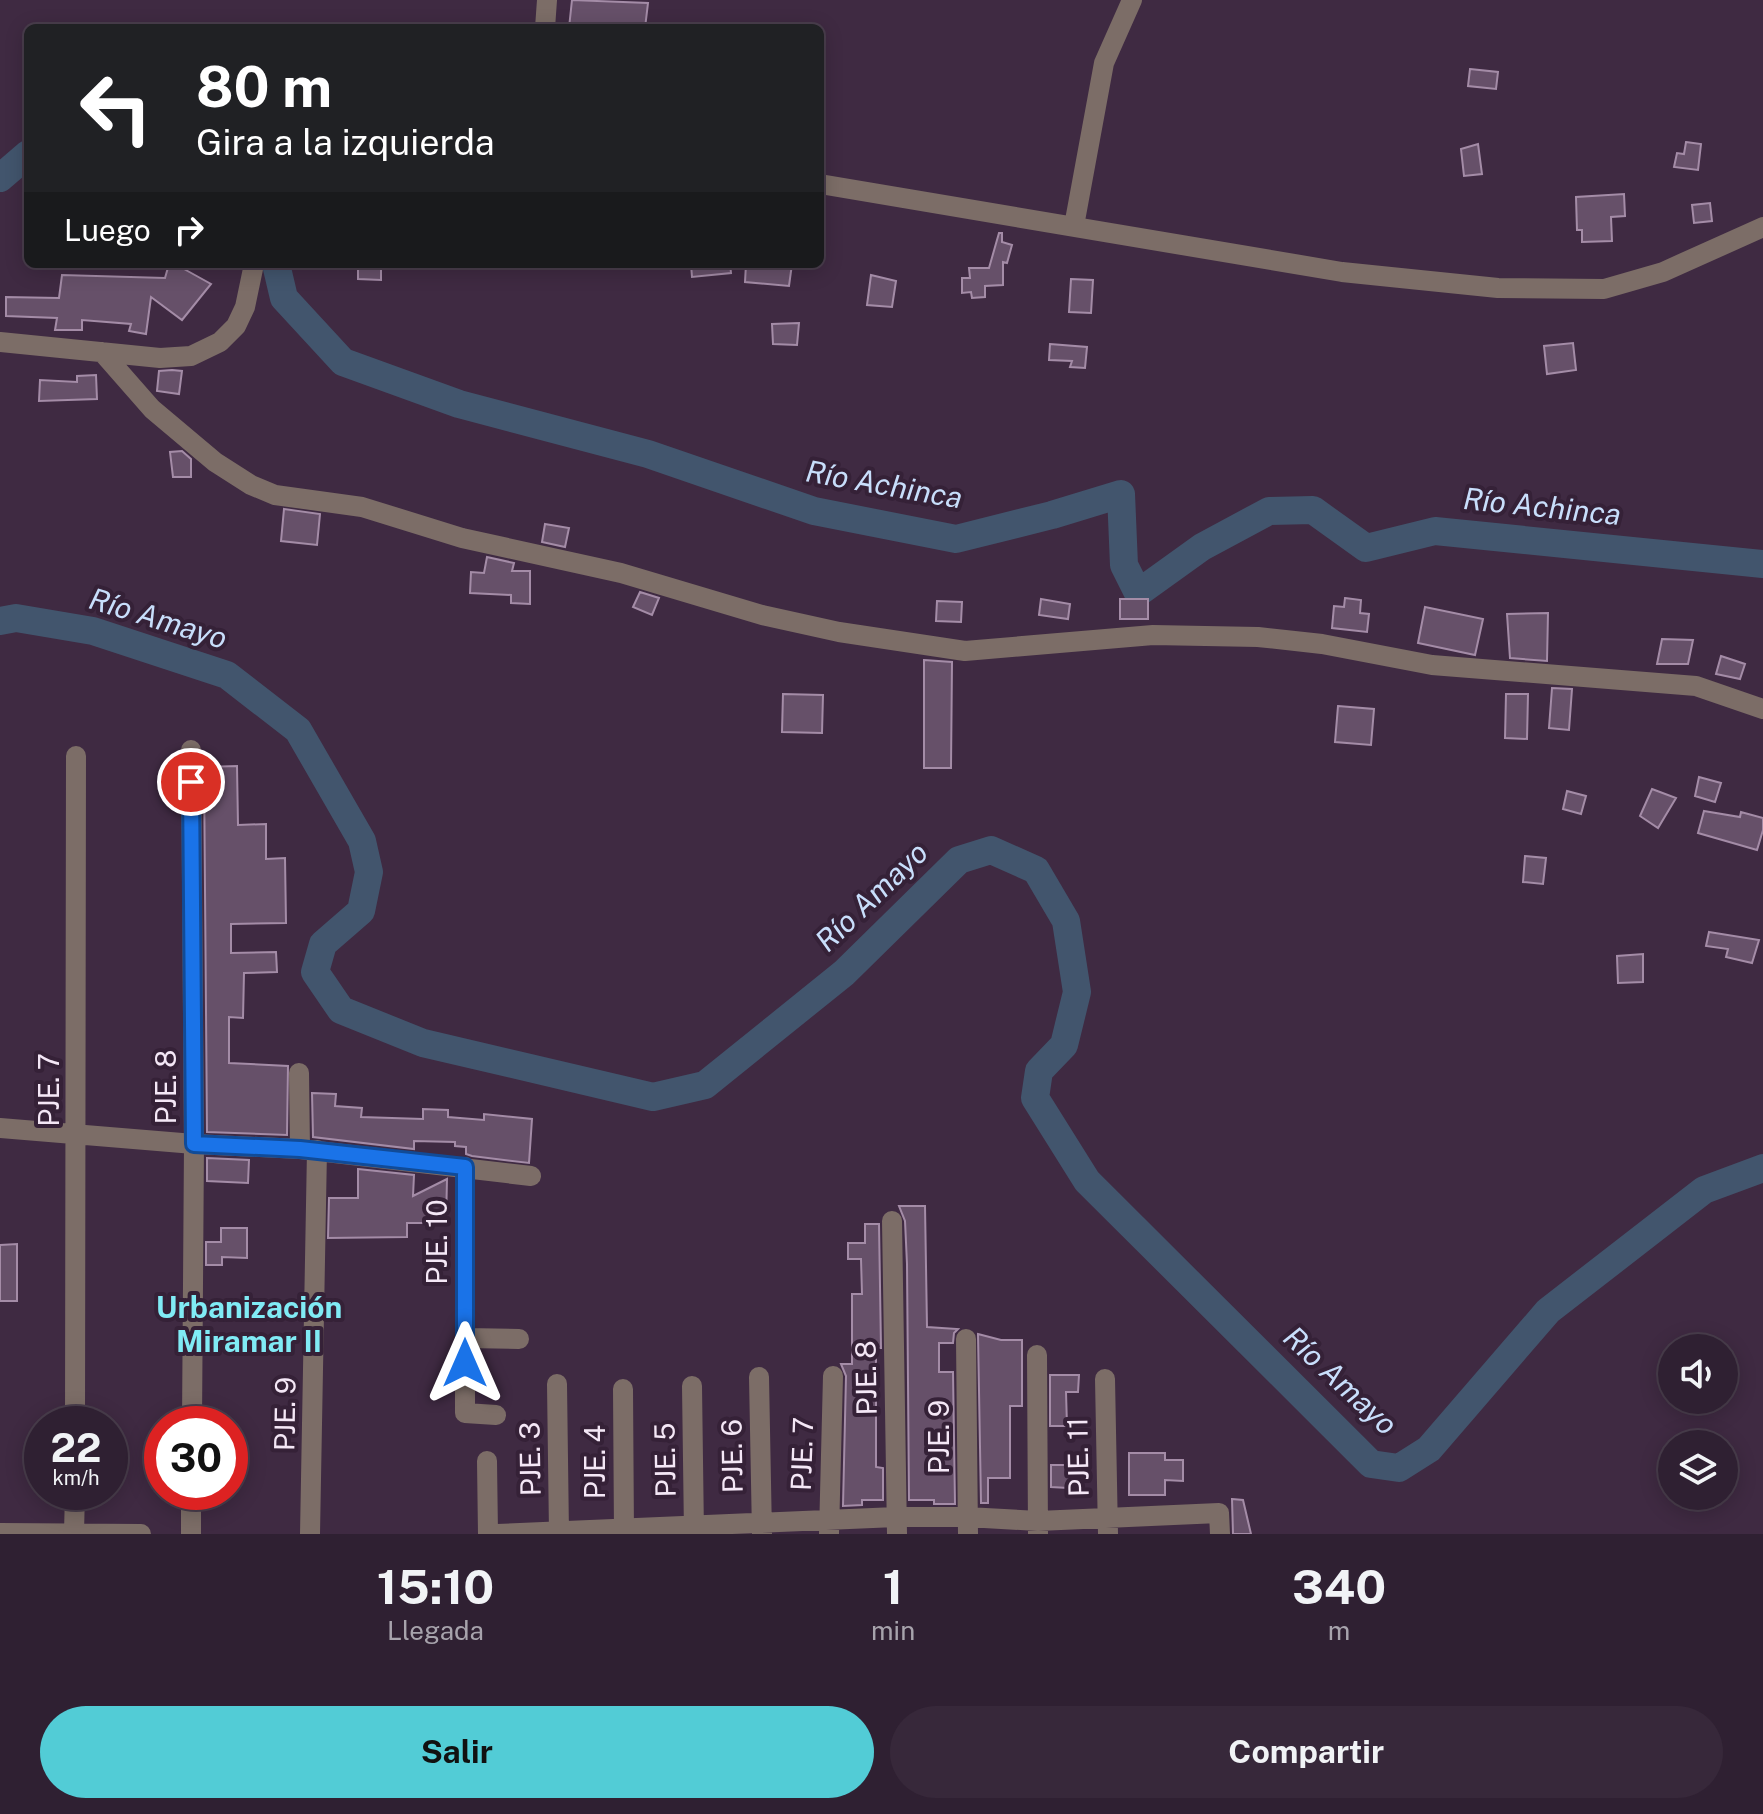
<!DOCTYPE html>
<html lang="es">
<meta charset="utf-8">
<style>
body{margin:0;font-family:"Public Sans",sans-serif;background:#37283a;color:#f1f3f6;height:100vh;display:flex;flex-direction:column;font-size:30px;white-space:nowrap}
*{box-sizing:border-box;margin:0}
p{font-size:26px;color:#a7a3ac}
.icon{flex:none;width:44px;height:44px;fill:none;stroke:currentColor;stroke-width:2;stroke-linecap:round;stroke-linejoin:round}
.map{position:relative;height:1534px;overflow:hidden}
.panel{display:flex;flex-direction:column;background:#2f2032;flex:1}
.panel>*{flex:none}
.top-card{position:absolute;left:24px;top:24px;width:800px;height:244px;border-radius:12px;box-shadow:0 4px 20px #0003,0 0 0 2px #4a3e4d;background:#202124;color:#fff;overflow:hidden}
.fabs{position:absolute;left:1658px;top:1334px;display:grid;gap:16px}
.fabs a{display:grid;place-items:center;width:80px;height:80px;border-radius:50%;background:#2f2032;box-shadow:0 4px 20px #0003,0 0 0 2px #4a3e4d;font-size:40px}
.speed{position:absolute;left:24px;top:1406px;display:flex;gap:16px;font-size:40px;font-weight:700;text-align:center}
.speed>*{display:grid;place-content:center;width:104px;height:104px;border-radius:50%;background:#2f2032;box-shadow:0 4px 20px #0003,0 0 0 2px #4a3e4d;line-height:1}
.speed small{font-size:20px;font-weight:400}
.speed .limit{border:12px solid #d22;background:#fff;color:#111}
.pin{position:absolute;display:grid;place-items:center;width:68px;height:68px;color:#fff;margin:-34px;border:4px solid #fff;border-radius:50%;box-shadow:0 2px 8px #0007}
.me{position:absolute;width:88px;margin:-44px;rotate:0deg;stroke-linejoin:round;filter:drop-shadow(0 0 6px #0008)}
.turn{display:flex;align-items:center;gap:28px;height:168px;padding:0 40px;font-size:36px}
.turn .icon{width:104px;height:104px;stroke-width:2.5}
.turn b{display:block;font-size:56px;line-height:68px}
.then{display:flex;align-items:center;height:76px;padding:0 40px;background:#0003;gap:16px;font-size:30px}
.eta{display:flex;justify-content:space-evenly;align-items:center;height:136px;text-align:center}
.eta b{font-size:48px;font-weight:700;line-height:56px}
.cta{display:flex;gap:16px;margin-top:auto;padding:16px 40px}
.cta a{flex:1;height:92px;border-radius:48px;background:#52ccd6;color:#111;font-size:32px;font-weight:700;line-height:92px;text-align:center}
.cta a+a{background:#37283a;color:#f1f3f6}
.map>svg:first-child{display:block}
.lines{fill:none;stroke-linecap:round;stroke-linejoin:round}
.river{stroke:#42556d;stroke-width:28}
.building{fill:#665069;stroke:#a48ca7;stroke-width:2}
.minor{stroke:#7c6d67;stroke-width:20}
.route-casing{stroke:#114b97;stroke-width:20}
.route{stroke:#1a73e8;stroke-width:14}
.labels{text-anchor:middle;stroke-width:8;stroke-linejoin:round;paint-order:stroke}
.street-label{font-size:28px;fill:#f4e7f6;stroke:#352137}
.water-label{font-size:30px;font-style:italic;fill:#c8defb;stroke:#352137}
.neighbourhood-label{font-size:30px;font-weight:bold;fill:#80ebf5;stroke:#352137}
</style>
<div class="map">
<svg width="1763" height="1534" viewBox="0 0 1763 1534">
<rect width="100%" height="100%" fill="#3f2a42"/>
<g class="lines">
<!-- river -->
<path class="river" d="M0,178L28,154
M276,264L284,298L343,362L459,404L648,454L814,511L956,539L1052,515L1121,494L1124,565L1138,593L1202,547L1269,511L1313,510L1366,548L1435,531L1763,564
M0,621L16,618L93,631L227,675L298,730L362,841L369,872L361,911L323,944L315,972L341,1010L423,1043L653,1097L705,1085L844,973L959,860L991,850L1036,870L1066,921L1077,992L1064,1045L1039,1071L1035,1098L1087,1181L1371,1464L1399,1468L1429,1449L1548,1311L1704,1190L1763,1168"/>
</g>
<!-- building -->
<path class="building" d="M572,0L648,3L645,28H569Z
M1470,69L1498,72L1496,89L1468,86Z
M1686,142L1701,144L1698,170L1674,167L1677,153L1684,154Z
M1478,144L1482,174L1464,176L1461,149Z
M1624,194L1625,216L1611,217L1612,241L1582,242V230H1577L1576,197Z
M1710,203L1712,221L1694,223L1692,205Z
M999,233H1002V242L1012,245L1007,263L1003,262V285L985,286V297L972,298L971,292L962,293V278H970L969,268H989Z
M169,264H187L184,269L211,284L182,320L151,297L146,334L129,331L131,324L82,320V330H55L57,318L6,316V297L59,298L62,275L165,278Z
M358,264H381V280L358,279Z
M691,264H730L731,273L692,277Z
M746,264H792L789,286L745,282Z
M871,275L896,281L892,307L867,305Z
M1071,279L1093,280L1091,313L1069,312Z
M799,323L797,345L773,344L772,324Z
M1573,343L1576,370L1547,374L1544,346Z
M1050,344L1087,347L1085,368L1070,367L1072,361L1049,360Z
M172,370L182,371L179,394L157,391L159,371Z
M96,375L97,399L39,401L40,380L77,382V376Z
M182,451L191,459V477H173L170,452Z
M284,509L320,514L317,545L281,541Z
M545,524L569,528L565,547L542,542Z
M487,557L514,563L512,571H530V604L511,603V595L470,593L471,572L484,573Z
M640,592L659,598L652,615L633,607Z
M1345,598L1361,600L1360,613L1369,614L1367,632L1332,628L1334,606L1344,607Z
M1041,599L1070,604L1068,619L1039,615Z
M1120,599H1148V619H1120Z
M937,601L962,602L961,622L936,621Z
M1425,607L1483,619L1475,655L1418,643Z
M1548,613L1547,661L1510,658L1507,614Z
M1662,639L1693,640L1688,664H1657Z
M1721,656L1745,664L1740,679L1716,674Z
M924,660L952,662L951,768H924Z
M1552,688L1572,689L1569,730L1549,728Z
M783,694L823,695L822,733L782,732Z
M1506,694H1528L1527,739L1505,738Z
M1338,706L1374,709L1371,745L1335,742Z
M237,766L238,825L266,824V859L285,858L286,923L231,924V953L276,952L277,972L244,973L243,1018L229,1017V1063L288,1066L287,1135L207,1132L204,767Z
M1699,777L1721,783L1715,802L1695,796Z
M1652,789L1676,798L1658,828L1640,816Z
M1567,791L1586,796L1581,814L1563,809Z
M1704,811L1740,817L1741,812L1763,818V830L1757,850L1698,833Z
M1525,856L1546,858L1543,884L1523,882Z
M1709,932L1759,940L1752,963L1726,957L1728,949L1706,946Z
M1643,954V982L1618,983L1617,956Z
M312,1093L336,1094L335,1106L362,1108L361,1117L423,1119V1109L448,1110V1117L484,1120V1114L532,1119L529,1163L472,1156L466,1154V1147L455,1146V1142L414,1141V1149L313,1137Z
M207,1158L249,1160L248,1183L207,1181Z
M358,1169L414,1175L413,1196L447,1179L446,1223H407V1237L328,1238L329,1198H358Z
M899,1206H925L927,1327L958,1329L954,1333L953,1343H939V1372H953L955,1504H934V1500H909L907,1264L905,1221Z
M865,1224H879L881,1348H877L876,1359V1467L883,1468V1500H862V1505L843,1506L846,1376L841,1364H852V1294H862L861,1259H848V1243H865Z
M221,1228H247V1258L222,1257V1265H206V1242H221Z
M17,1244V1301H0V1245Z
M978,1334L1001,1340H1022V1406H1010V1478H988V1503H981Z
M1050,1375H1079L1078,1392H1066L1067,1426H1050Z
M1129,1453H1165V1460H1183V1481L1165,1480V1495H1129Z
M1051,1465H1070L1068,1488L1051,1487Z
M1232,1499L1243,1500L1251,1534H1233Z"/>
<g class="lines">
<!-- minor -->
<path class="minor" d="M545,28L547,0
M820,184L1342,272L1498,288L1604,289L1663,272L1763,227
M1074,226L1104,63L1132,0
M0,342L160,358L191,356L220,342L236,326L245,307L254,264
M102,352L152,409L215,462L251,485L275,495L362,507L462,538L621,573L762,615L839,632L965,651L1153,635L1258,637L1322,644L1432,665L1696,686L1763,709
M191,750L194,1144L192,1424
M299,1073L300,1149
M0,1128L194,1144L300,1149L531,1176
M465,1167V1413L496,1415
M892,1221L897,1534
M465,1338L519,1339
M966,1339L968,1534
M1037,1355L1038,1534
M759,1377L762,1534
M1105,1379L1108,1534
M557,1384L559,1534
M692,1386L694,1534
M623,1389L624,1534
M75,1424L76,756
M487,1461L488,1534
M0,1533L141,1534
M74,1533L75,1492
M191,1534V1492
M310,1534L317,1150
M497,1534L896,1517H967L1038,1521L1219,1513L1220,1534
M829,1534L833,1376"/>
</g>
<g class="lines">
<!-- route casing -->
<g class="route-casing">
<path id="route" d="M191,782L194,1144L300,1149L465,1167V1363"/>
</g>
<!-- route -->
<use href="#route" class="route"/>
</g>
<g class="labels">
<!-- street labels -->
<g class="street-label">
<text transform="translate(166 1087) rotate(-90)" y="10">PJE. 8</text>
<text transform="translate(49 1090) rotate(-90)" y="10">PJE. 7</text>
<text transform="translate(437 1242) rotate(-90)" y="10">PJE. 10</text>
<text transform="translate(866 1378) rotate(-91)" y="10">PJE. 8</text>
<text transform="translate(285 1414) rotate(-89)" y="10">PJE. 9</text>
<text transform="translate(939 1437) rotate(-90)" y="10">PJE. 9</text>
<text transform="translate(802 1454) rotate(-88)" y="10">PJE. 7</text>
<text transform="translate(732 1456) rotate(-91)" y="10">PJE. 6</text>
<text transform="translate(1078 1457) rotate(-91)" y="10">PJE. 11</text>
<text transform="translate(530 1459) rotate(-91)" y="10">PJE. 3</text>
<text transform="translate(665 1460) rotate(-91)" y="10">PJE. 5</text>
<text transform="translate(595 1462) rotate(-90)" y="10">PJE. 4</text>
</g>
<!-- water labels -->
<g class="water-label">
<text transform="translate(884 485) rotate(10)" y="10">Río Achinca</text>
<text transform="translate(1542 507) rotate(6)" y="10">Río Achinca</text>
<text transform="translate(158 619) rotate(17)" y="10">Río Amayo</text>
<text transform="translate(872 897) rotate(-44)" y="10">Río Amayo</text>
<text transform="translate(1340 1381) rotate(43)" y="10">Río Amayo</text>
</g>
<!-- neighbourhood labels -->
<g class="neighbourhood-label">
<text x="249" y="1318">Urbanización<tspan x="249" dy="34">Miramar II</tspan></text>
</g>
</g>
</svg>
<div class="fabs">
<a><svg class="icon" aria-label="sound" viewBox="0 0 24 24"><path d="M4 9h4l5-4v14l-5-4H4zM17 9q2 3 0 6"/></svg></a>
<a><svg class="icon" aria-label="layers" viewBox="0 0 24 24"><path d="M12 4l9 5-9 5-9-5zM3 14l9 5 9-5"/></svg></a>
</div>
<div class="speed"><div>22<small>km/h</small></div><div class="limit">30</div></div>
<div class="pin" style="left:191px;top:782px;background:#d93025"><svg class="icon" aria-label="arrive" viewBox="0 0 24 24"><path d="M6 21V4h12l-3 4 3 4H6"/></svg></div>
<svg class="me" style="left:465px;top:1363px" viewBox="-20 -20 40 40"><path d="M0-17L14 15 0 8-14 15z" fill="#1a73e8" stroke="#fff" stroke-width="4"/></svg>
<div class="top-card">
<div class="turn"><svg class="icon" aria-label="left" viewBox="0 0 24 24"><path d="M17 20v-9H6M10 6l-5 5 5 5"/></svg><div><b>80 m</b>Gira a la izquierda</div></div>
<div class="then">Luego<svg class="icon" aria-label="right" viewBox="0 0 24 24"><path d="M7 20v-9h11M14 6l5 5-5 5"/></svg></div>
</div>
</div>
<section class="panel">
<div class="eta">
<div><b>15:10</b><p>Llegada</p></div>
<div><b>1</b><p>min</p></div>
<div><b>340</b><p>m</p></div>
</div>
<div class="cta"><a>Salir</a><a>Compartir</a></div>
</section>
